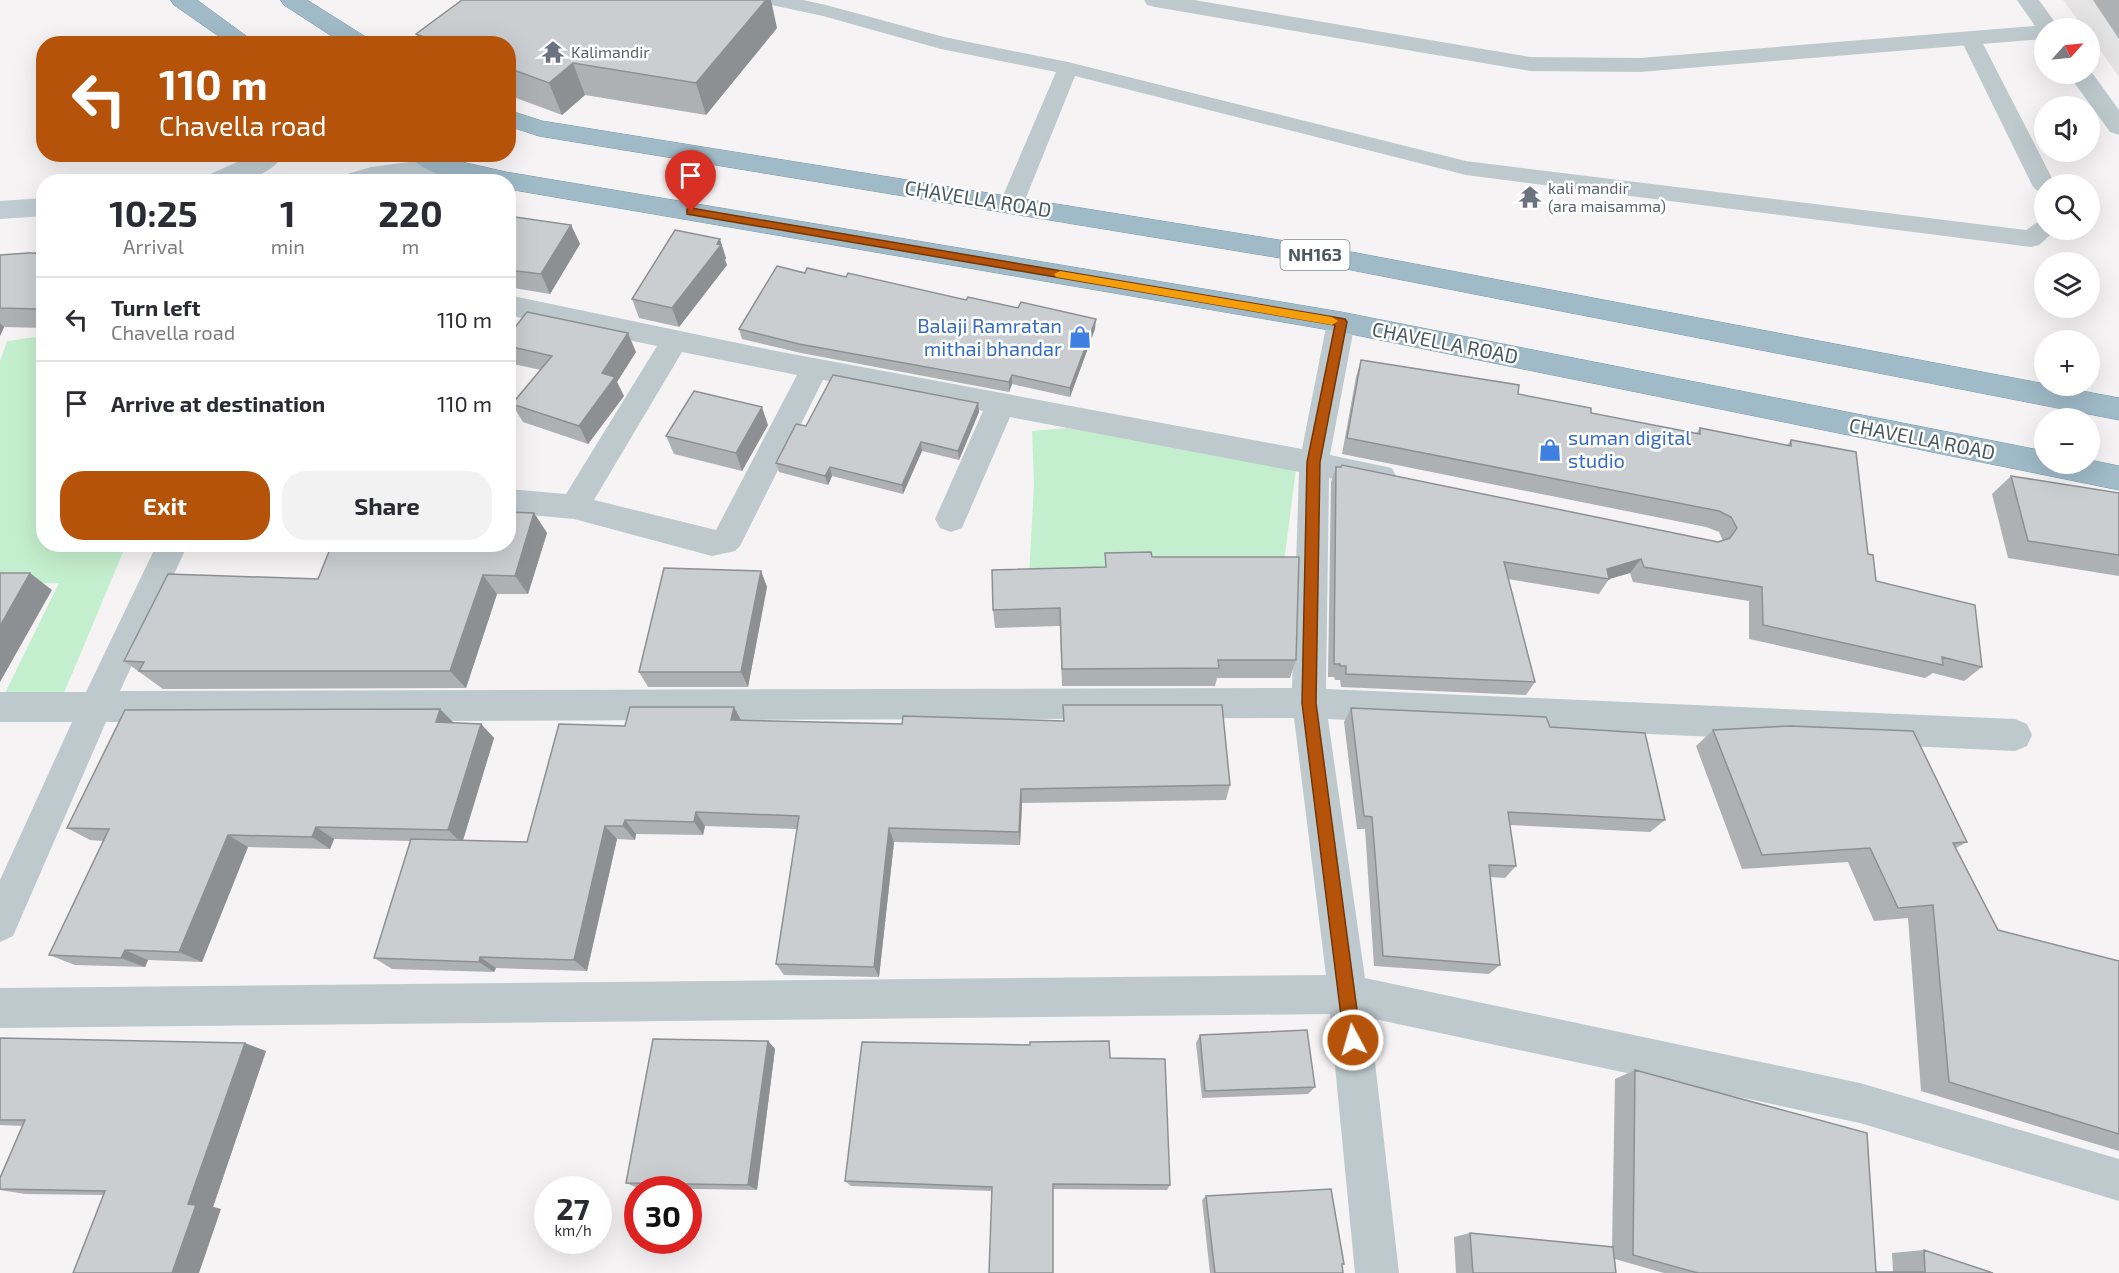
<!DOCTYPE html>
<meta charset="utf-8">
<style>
body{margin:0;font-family:"Exo 2",sans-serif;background:#f2f2f3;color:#2b2b33;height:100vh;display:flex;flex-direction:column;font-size:22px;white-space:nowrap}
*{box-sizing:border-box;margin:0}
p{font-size:20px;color:#7c7c81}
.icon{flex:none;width:33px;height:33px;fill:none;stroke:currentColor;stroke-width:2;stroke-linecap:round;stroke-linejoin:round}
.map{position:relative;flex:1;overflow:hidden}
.side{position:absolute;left:36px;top:174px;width:480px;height:378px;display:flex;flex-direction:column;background:#fff;border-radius:24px;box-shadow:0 6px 24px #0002}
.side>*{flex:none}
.banner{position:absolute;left:36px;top:36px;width:480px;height:126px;border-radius:24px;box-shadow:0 6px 24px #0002;background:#b45309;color:#fff;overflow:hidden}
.needle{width:39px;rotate:63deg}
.tools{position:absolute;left:2034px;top:18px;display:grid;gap:12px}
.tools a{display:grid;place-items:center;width:66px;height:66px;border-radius:50%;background:#fff;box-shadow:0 6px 24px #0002;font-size:30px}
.speed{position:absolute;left:534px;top:1176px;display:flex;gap:12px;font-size:30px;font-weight:700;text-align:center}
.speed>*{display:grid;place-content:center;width:78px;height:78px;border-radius:50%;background:#fff;box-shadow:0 6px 24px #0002;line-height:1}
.speed small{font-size:15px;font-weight:400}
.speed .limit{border:9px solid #d22;background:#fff;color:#111}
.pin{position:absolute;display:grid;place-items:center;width:51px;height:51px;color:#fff;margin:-62px -26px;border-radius:50% 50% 50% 0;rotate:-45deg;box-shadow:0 0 6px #0007}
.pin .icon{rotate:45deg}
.me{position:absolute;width:66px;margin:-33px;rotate:354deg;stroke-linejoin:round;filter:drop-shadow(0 0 4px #0008)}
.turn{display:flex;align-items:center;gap:21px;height:126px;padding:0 24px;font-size:27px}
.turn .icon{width:78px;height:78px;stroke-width:2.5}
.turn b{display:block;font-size:42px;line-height:51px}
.eta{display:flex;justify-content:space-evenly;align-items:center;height:102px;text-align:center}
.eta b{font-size:36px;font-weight:700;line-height:42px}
.action{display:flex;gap:12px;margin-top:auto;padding:12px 24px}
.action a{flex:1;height:69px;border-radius:24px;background:#b45309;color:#fff;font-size:24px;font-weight:700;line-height:69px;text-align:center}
.action a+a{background:#f2f2f3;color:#2b2b33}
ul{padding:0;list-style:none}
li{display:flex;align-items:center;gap:18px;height:84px;padding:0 24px;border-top:2px solid #e1e1e2}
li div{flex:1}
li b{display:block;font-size:22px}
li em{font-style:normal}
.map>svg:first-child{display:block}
.education{fill:#e5e4e5}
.green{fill:#c4efce}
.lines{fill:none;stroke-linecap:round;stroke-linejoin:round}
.trunk-casing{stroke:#7798ab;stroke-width:1}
.service{fill:#bec9ce;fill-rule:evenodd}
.minor{fill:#bec9ce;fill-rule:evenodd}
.secondary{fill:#bfccd3;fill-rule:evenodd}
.trunk{fill:#a0bac8;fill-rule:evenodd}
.wall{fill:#aeb1b4}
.shaded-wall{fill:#8d9092}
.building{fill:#caced1;stroke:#8d9092;stroke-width:1.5}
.route{fill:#b45309;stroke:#753606;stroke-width:1.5}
.slow{fill:#f59e0b}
.labels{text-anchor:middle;stroke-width:5;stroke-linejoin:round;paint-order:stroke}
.far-worship-label{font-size:16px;fill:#5b616d;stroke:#fff;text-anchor:start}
.shield{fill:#fff;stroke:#808b90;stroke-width:1.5}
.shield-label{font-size:18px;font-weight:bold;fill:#4a5960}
.street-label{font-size:20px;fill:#4a5960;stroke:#fff}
.shop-label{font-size:20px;fill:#366cbe;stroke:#fff;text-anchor:end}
</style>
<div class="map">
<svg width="2119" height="1273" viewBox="0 0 2119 1273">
<rect width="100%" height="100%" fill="#f5f3f3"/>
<!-- education -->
<path class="education" d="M2063,0H2119V77L2090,36V28H2084Z"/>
<!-- green -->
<path class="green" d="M43,336L44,544L126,545L64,693H5L59,583L0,584V361L7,341Z
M1067,428L1296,469L1283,570L1029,578L1034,483L1032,431Z"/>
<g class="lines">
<!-- trunk casing -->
<g class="trunk-casing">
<path id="trunk" d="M171,0H197L257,44H230L174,5Z
M281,0H307L369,39L372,44H344L284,5Z
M508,110L542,121L1341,250L2119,398V420L1341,268L539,136L508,126Z
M409,154H440L449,159L506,172L1341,312L2044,451V464H2090V460L2119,466V490L1341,332L508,189V182C480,182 426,181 409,154Z"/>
</g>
<!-- service -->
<path class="service" d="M764,0H803L826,5L944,37L1068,62L1466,161L2026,230L2036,223L2044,221V230H2056L2039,245L2031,247L1466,175L1075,76L1023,205L1019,211L1011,213L1003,211L999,205L1056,72L941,49L823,16L767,4Z
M1970,32L1977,34L1980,38L2055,184H2044V192L2036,190L2032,185L1960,38L1963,34Z"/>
<!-- minor -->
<path class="minor" d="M1144,0H1194L1530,57L1640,58L2035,26L2017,0H2039L2059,28H2044V39L1640,72L1530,71L1155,7L1147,5Z
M2090,70L2119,110V135L2110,132L2068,74H2090Z
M508,295L771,350L1302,449L1327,322L1331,315L1341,312L1351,315L1355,322L1330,455L1392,468L1396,476L1392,484L1381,488L1329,478L1326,689L2015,719L2027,724L2032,735L2027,746L2015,751L1328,719L1365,978L1860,1083L2119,1159V1201L1860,1123L1370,1018L1399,1273H1355L1330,1014L0,1028V988L1326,975L1294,718L106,722L13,936L0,942V880L72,722H0V692H86L157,544H188L120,691L1292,688L1299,472L1010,417L962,528L951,532L940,528L935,519L983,411L823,380L740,546L735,551L712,556L574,519L508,513V489L566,494L657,346L508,315ZM682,352L797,375L716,530L594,500Z"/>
<!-- secondary -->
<path class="secondary" d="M255,154H284C267,182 231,182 203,182L206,176Z
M441,158L450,160L454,166L450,172L385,182H337L340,176L371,167Z
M44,198V216L0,219V201Z"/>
<!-- trunk -->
<use href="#trunk" class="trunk"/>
</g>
<!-- wall -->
<path class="wall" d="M2093,0H2119V39Z
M777,28L706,115L585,95L562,115L508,95V44H421L416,34Z
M508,216L571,225L580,244L550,294L508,287Z
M44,253V328L4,327L0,336V255Z
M726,258L725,260L727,265L679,327L639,318L632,299Z
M805,273L966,300L1095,329L1070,397L1012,384L1009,392L801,353L742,339L739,329Z
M508,336L636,352L617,382L624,396L588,444L523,422L512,404L541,370L513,364L508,356Z
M1361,360L1518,394L1591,413L1696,434L1700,428L1787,445L1791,440L1868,554L1876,581L1982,667L1964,681L1933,673L1925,678L1749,639V601L1633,582L1630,573L1609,579L1599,594L1508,579L1535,682L1526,695L1341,687L1340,680H1335L1334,677H1328L1331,482L1336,467L1718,542L1723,541L1719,532L1706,527L1342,454L1356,377Z
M978,403L979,412L959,460L922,451L903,494L832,476L828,485L779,472L776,463L806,426Z
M768,425L742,471L674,454L666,436Z
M2011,476L2119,493V576L2008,558L1992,494Z
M534,513L547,533L528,594H497L466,688L163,689L124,661L318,579Z
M1105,553L1152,557L1296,660L1290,678H1217L1215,686H1062L1060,626L995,628L993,610L1105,567Z
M761,571L767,587L748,687H648L639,672Z
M1063,705L1230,785L1226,800L1022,803L1020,845L894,842L879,977L784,975L776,964L797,829L705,826L703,835L636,834L635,840L617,839L587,971L496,968L494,972L392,969L374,958L411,841L334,839L330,849L248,847L202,962L148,960L145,967L75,965L49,955L103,841L90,840L67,828L454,723L481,724L494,738L463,841L527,842L625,726L741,720L902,724L1063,721Z
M1351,708L1550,727L1665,820L1650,832L1510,825L1516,866L1505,878L1490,877L1500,965L1489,974L1374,966L1365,829H1357L1344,722Z
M1713,730L1967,842L1956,848L1998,930L2119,961V1151L1921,1091L1908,918L1874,921L1848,862L1742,869L1696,746Z
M1200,1035L1315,1087L1308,1094L1202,1098L1196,1043Z
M0,1038L266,1051L213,1207L221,1209L103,1195L25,1194L0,1190V1178L23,1126L0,1125Z
M768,1041L775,1049L757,1190L638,1188L626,1183Z
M1110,1058L1170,1185L1167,1190L1053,1189L992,1191L851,1186L845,1181Z
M1635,1070L1876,1272H1893L1892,1253L1924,1250L1993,1273H1664L1615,1259L1616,1273H1456L1454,1237L1470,1233L1612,1247L1615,1079Z
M1206,1196L1342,1264L1343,1273H1210L1202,1200Z"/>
<!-- shaded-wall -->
<path class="shaded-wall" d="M766,0H771L777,28L706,115L696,83Z
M573,63L585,95L562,115L549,83Z
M571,225L580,244L550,294L541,274Z
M720,239L726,258L725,260L727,265L679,327L672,308Z
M44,300V315L38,309Z
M1096,319L1095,329L1070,397V388Z
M0,323L4,327L0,336Z
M628,333L636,352L617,382L624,396L588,444L579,426L602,373Z
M1012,375V384L1009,392V382Z
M978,403L979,412L959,460L958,451Z
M762,407L768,425L742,471L736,453Z
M921,442L922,451L903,494L902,485Z
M830,467L832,476L828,485L825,476Z
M534,513L547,533L528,594L515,576Z
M1641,559L1630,573L1609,579L1607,569Z
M761,571L767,587L748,687L741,672Z
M30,573L52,590L0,682V626Z
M483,575L497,594L466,688L450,671Z
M734,707L742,722L731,720Z
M440,709L454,723L436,722Z
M481,724L494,738L462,843L448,830Z
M1021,789L1022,803L1020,845L1019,832Z
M696,812L705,826L703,835L694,822Z
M625,820L636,834L635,840L623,826Z
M605,826L617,839L587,971L574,960Z
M316,827L334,839L330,849L312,837Z
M889,828L894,842L879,977L874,967Z
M228,835L248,847L202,962L179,952Z
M125,950L148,960L145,967L121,958Z
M480,957L496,968L494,972L479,962Z
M768,1041L775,1049L757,1190L748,1185Z
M245,1043L266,1051L213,1207L221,1209L199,1273H172L188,1204Z"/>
<!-- building -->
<path class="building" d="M462,0H766L696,83L573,63L549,83L508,68V44H442L416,34Z
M508,216L571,225L541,274L508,270Z
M675,230L720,239L717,244L721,245L672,308L632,299Z
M28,253H44V300L38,309L0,308V255Z
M777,266L805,273L807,268L846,277L848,273L966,300L968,297L1018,308L1021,302L1096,319L1070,388L1012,375L1009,382L799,344L739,329Z
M527,312L628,333L602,373L615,377L579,426L512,404L552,356L508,346V336Z
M1361,360L1519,385L1518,394L1591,408V413L1700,434V428L1791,446V440L1856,452L1868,554L1873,555L1876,581L1975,605L1982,667L1942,657L1943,665L1763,625L1762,587L1644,567L1641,559L1607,569L1609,579L1504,562L1535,682L1346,674V666H1340V664H1334L1336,467H1341L1342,465L1718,542L1730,538L1737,528L1731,517L1719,511L1347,438Z
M833,375L978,403L958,451L921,442L902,485L830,467L825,476L776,463L796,424L806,426Z
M694,391L762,407L736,453L666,436Z
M2011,476L2119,493V555L2028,541Z
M508,512L534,513L515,576L483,575L450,671H139L144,662L124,661L168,574L318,579L332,544H508Z
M1151,552L1152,557H1299L1296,660H1218L1219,668L1062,669L1060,608L993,610L992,570L1106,567L1105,553Z
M664,568L761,571L741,672H639Z
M0,573H30L0,626Z
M1063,705H1222L1230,785L1021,789L1019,832L889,828L874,967L776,964L799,816L696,812L694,822L625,820L623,826H605L574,960L480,957L479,962L374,958L411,839L527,842L559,724L625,726L630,707H734L731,720L902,724L903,716L1064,721Z
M1351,708L1546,717L1550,727L1645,733L1665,820L1508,812L1516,866L1489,865L1500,965L1383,956L1372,817L1364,816Z
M440,709L436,722L481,724L448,830L316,827L312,837L228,835L179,952L125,950L121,958L49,955L109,829L67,828L125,710Z
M1790,726L1913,731L1967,842L1953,843L1998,930L2119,961V1134L1949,1082L1933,905L1898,908L1870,848L1762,855L1713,730Z
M1307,1030L1315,1087L1205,1091L1200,1035Z
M0,1038L245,1043L188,1204L196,1205L172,1273H73L105,1191L0,1189V1178L25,1120H0Z
M653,1039L768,1041L748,1185L626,1183Z
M1109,1041L1110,1058L1165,1059L1170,1185L1053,1184V1273H989L992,1187L845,1181L862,1042L1030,1045V1042Z
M1635,1070L1867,1133L1876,1272H1925L1924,1250L1993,1273H1698L1633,1255Z
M1331,1189L1344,1264H1342L1343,1273H1215L1206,1196Z
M1470,1233L1613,1247L1616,1273H1473Z"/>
<!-- route -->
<path class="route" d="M691,208L1345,319L1347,322L1320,462L1316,703L1361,1040L1359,1046L1353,1049L1347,1046L1344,1040L1302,703L1307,462L1335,325L687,214V209Z"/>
<!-- slow -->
<path class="slow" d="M1060,271L1332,317L1338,321L1332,325L1056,277L1054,274Z"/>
<!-- icons -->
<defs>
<g id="temple-bare" transform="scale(1.8)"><path d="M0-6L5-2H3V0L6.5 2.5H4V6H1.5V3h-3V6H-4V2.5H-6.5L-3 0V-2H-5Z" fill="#6b7280" stroke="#fff" stroke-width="2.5" paint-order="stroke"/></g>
<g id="shop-bare" transform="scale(1.8)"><path d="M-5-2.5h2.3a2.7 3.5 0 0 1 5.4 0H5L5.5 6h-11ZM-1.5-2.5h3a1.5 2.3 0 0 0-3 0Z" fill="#3f7fe0" stroke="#fff" stroke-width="2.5" paint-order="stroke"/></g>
</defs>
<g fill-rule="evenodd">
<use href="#temple-bare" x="553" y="52"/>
<use href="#temple-bare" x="1530" y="197"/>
<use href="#shop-bare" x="1080" y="337"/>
<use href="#shop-bare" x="1550" y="450"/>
</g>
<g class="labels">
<!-- far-worship labels -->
<g class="far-worship-label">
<text x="571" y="58">Kalimandir</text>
<text x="1548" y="194">kali mandir<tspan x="1548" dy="18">(ara maisamma)</tspan></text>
</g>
<!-- shield labels -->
<rect class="shield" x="1280.5" y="240" width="69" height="30" rx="4.5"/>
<g class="shield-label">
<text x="1315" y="261">NH163</text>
</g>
<!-- street labels -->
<g class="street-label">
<text transform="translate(978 199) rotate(9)" y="7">CHAVELLA ROAD</text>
<text transform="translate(1445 343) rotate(11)" y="7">CHAVELLA ROAD</text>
<text transform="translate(1922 439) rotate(11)" y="7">CHAVELLA ROAD</text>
</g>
<!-- shop labels -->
<g class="shop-label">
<text x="1062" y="333">Balaji Ramratan<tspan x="1062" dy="23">mithai bhandar</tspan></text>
<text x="1568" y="445" text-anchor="start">suman digital<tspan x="1568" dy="23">studio</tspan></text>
</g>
</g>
</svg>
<div class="tools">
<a><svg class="needle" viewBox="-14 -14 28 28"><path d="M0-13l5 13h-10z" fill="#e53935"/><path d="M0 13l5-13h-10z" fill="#7c7c81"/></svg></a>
<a><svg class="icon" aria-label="sound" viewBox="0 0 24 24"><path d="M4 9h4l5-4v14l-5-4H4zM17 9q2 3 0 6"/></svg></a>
<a><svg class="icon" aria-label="search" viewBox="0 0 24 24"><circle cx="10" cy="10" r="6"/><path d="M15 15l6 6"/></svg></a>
<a><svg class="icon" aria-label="layers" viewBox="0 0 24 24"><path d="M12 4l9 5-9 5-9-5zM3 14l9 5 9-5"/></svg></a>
<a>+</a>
<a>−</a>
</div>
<div class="speed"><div>27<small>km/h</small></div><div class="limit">30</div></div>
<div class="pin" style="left:691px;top:212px;background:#d93025"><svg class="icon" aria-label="arrive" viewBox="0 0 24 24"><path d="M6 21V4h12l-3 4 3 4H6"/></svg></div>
<svg class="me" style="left:1353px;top:1040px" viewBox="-20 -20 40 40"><circle r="17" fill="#b45309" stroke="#fff" stroke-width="3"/><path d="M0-11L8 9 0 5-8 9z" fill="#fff"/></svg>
<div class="banner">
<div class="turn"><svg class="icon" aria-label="left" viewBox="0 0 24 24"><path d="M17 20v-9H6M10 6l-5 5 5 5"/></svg><div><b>110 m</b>Chavella road</div></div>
</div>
<section class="side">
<div class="eta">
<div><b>10:25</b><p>Arrival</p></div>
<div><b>1</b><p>min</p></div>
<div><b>220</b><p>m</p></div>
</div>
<ul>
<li><svg class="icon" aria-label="left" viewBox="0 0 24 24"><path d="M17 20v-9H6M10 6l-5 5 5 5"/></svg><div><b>Turn left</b><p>Chavella road</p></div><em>110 m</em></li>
<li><svg class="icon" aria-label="arrive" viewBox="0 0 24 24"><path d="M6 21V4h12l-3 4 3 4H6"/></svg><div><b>Arrive at destination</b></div><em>110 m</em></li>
</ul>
<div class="action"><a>Exit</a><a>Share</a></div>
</section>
</div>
